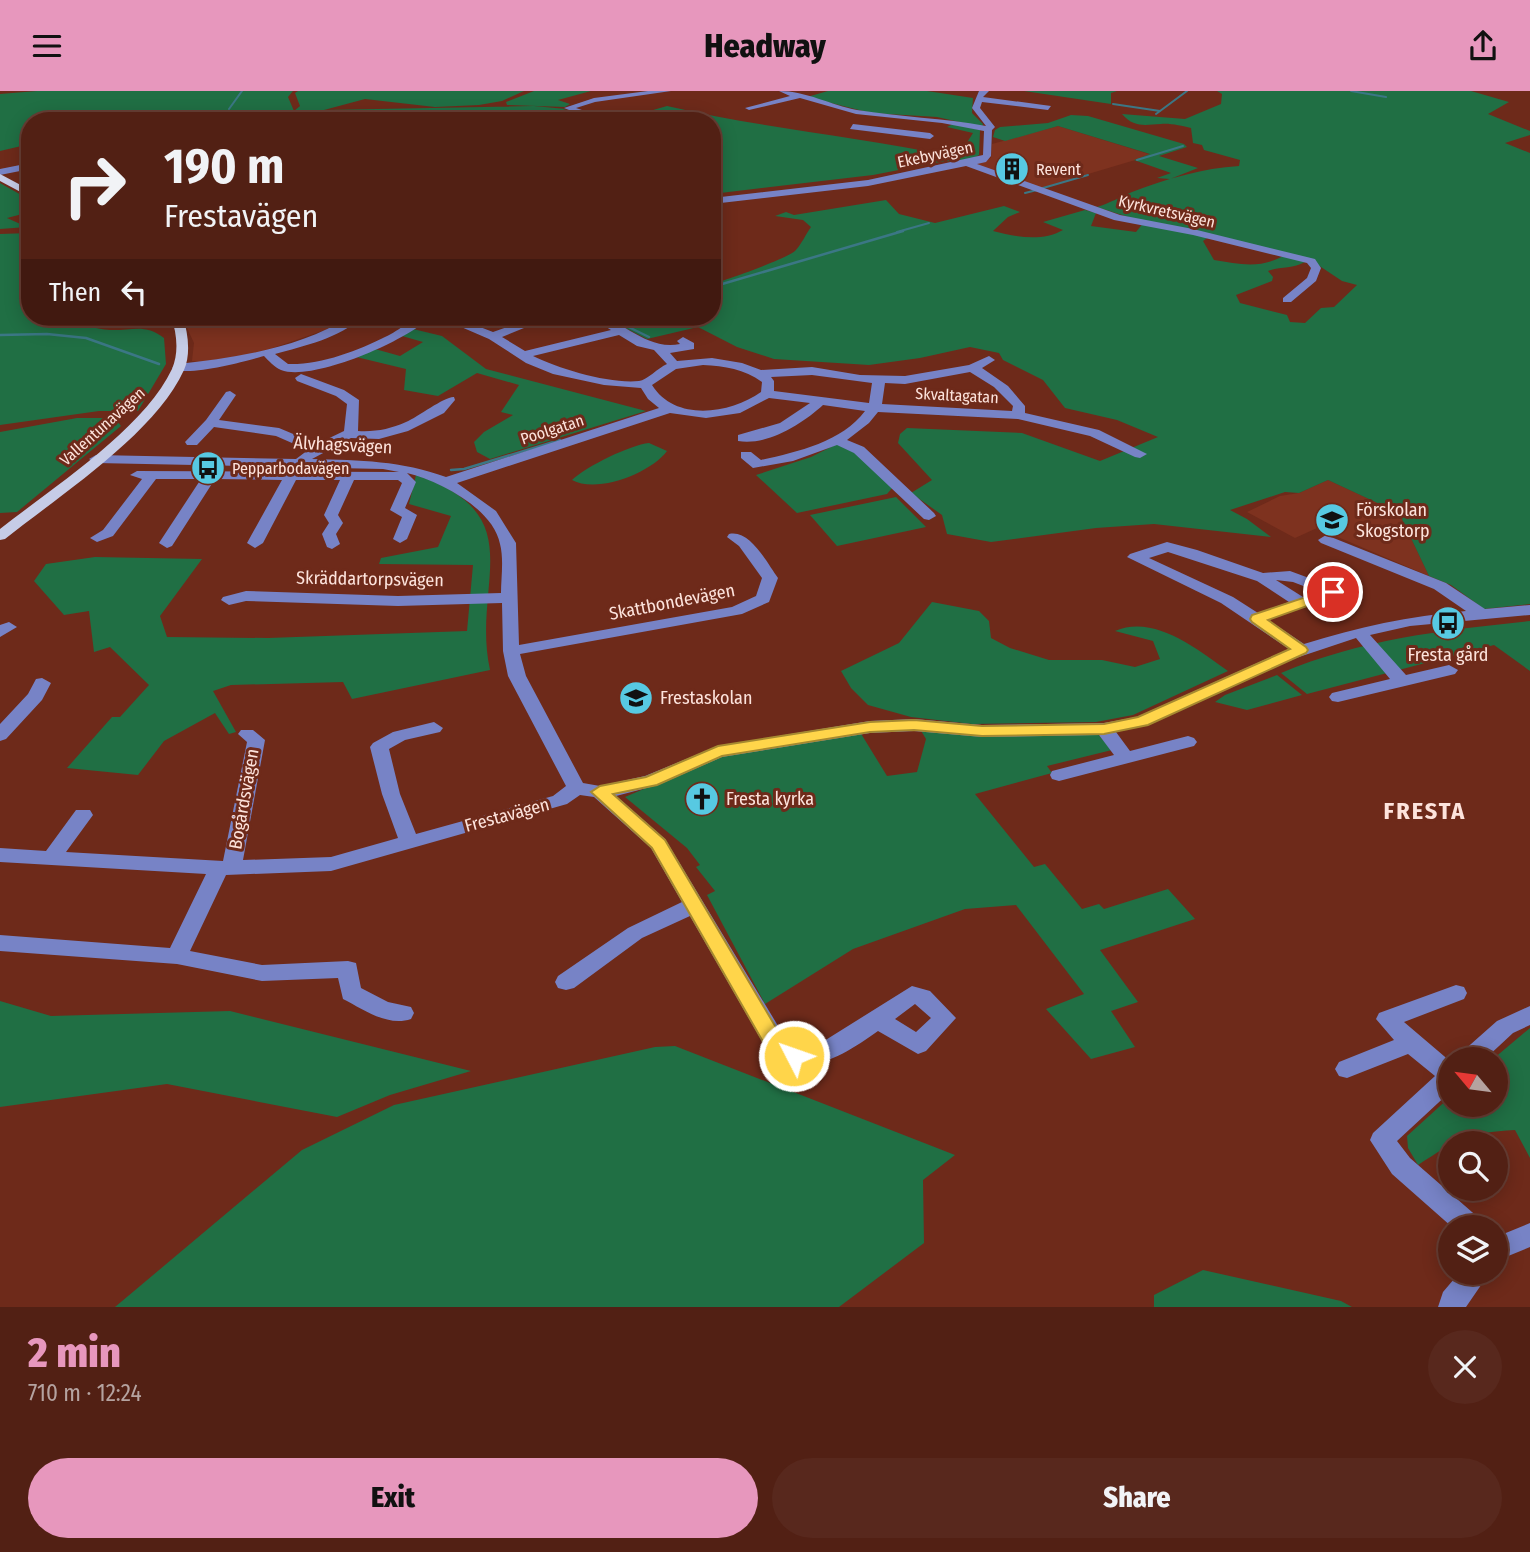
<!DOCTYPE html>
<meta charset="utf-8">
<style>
body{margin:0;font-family:"Fira Sans Condensed",sans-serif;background:#58281d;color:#f1f3f6;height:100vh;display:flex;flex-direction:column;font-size:26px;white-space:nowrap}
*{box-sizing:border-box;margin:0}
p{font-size:23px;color:#b5a3a0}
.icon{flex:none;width:38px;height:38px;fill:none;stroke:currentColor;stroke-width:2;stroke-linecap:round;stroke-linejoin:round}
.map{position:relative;height:1216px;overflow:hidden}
.sheet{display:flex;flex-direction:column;background:#522014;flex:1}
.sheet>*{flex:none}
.hud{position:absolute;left:21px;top:21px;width:700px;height:214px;border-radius:28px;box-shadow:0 4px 18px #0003,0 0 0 2px #683e34;background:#522014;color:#f1f3f6;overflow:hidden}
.needle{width:46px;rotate:299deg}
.tools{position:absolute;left:1438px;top:956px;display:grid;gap:14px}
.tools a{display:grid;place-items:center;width:70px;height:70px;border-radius:50%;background:#522014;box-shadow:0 4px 18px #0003,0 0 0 2px #683e34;font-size:35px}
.pin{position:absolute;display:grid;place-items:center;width:60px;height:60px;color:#fff;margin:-30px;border:4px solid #fff;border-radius:50%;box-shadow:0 2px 7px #0007}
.me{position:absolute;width:77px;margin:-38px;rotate:311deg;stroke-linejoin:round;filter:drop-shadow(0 0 5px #0008)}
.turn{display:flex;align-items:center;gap:24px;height:147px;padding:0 28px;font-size:32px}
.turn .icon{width:91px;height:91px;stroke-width:2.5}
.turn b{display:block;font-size:49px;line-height:60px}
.then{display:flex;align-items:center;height:66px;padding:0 28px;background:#0003;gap:14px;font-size:26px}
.round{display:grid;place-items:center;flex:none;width:74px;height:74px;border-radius:37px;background:#58281d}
.summary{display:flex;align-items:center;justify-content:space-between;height:119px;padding:0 28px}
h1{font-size:42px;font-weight:800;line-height:52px;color:#e797bd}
.button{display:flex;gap:14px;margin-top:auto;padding:14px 28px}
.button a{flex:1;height:80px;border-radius:42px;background:#e797bd;color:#111;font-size:28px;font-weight:800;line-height:80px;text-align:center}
.button a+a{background:#58281d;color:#f1f3f6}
header{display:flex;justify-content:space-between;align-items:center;height:91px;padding:0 28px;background:#e797bd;color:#111;font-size:32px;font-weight:800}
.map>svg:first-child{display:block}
.built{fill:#7e321f}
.green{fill:#206f44;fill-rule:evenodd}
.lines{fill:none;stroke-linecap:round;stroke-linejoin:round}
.stream-far1{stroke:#3b7785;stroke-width:2}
.stream{stroke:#3b7785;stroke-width:2.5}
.minor{fill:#7783c6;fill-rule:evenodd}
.major{fill:#c6cce7;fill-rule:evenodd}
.route{fill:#ffd54a;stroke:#a68a30;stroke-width:2}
.labels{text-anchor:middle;stroke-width:6;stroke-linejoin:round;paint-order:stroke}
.far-street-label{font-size:16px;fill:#fde3dc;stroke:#6e2a1a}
.far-poi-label{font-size:16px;fill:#fde3dc;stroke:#6e2a1a;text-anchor:start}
.street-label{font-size:18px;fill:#fde3dc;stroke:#6e2a1a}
.poi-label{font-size:18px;fill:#fde3dc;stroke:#6e2a1a;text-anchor:start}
.district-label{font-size:24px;font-weight:bold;letter-spacing:2px;fill:#fde3dc;stroke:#6e2a1a}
</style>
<header><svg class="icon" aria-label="menu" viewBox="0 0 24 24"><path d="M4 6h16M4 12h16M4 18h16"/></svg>Headway<svg class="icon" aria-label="share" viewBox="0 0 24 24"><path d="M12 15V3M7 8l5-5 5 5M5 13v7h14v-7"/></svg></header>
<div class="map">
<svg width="1530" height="1216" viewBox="0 0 1530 1216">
<rect width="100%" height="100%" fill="#6e2a1a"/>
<!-- built -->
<path class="built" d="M1058,35L1152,64L1041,97L974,74L991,67L992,53Z
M182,226H316L328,238L258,262L200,271L192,270L194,252Z
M1328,389L1399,422L1429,485L1317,437L1295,447L1247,421L1280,405L1299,402Z"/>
<!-- green -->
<path class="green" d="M37,0H293L288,6L294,20L300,15L295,2L298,0H524L502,10L479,14L435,16L365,8L324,19L534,15L566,18L542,27L547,30H30V53L0,60V3Z
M534,0H591L558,9L570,13L565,16L507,14L506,11Z
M828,0H927L973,7L972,22L983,33L982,36L937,26L871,22L807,6Z
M1024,0H1117L1111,2V13Z
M1217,0H1471L1509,11L1488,23L1530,40V44L1505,52L1530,62V513L1484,518L1451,494L1429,485L1399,422L1328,389L1299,402L1285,401L1230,419L1247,428L1271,446L1154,433L1096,437L991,451L947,443L942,424L911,402L932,389L898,352L900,343L907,337L1022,342L1100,370L1158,346L1117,329L1065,317L1043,289L1003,269L999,262L970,256L920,267L869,274L774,268L737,256L698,236L647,248L604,226H712V193C726,189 786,168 795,160C801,154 806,143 811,136L803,129L775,125L786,121L794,124L886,109L899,123L935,132L1004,115L1020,121L1008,126L993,140C1016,146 1042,151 1063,139L1043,131L1085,119L1096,122L1091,135L1136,141L1144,131L1097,116C1110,112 1120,106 1132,101C1166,88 1203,77 1239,75L1240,69L1204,59L1202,54L1193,52L1191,37C1182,35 1170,32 1161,33C1145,34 1134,37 1122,23L1185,28L1221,13L1222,3ZM1210,145L1312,170L1342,190L1357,194L1334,216L1321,217L1305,232L1290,231L1287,224L1240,212L1236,204L1272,190L1273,186L1268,180C1281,175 1293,178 1305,171L1283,165C1260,178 1239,173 1214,169L1203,150Z
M667,15C761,37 856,45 950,65L961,61L973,42L947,36L953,33L980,39L979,64L966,71L945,70L873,84L712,103V30H615Z
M1071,24L1088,25L1184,53L1187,56L1159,65L1198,77L1170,88L1157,87L1171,82L1134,69L1150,63L1058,35L1005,50L993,46L995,39L1000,36L1048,32Z
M0,92L30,109V121L7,127L27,136L0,138Z
M30,142V226H62L65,231C80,233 95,238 110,239C131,240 145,232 164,247L166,273L138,320H99L0,334V143Z
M413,238L442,245L486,278L646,320L490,368L477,361L474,351L484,341L513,324L501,321L519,294L477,282L438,305L404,299L406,278L348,264L375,258L400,265L423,251L402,245Z
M77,327H115L121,335L17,421L0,422V341Z
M649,352L667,360C651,382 597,403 572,389C587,375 630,354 649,352Z
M837,353L855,360L893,396L887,403L797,422L756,384L811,366Z
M416,384C534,424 471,492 490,579L352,608L343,591L231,594L213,600L236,641L229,643L215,622L164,650L138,684L67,677L112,626H120L149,594L110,556L94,561L89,520L64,524L34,490L46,473L95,466L202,468L160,525L167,546L268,547L467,540L473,474L379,473L381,467L438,456L451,425L409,413Z
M896,406L926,436L837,455L810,424Z
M932,511L979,520L989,530L991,547L1010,557L1049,569H1102L1135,576L1160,568L1153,550L1115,540C1154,523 1197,558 1228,580L1133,624L1096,631L972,633L911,626L868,614L851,597L841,580L899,552Z
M1530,530V580L1494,554L1307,603L1281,582C1361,548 1444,539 1530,530Z
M1277,584L1302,604L1247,619L1215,611L1225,604Z
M920,638L1096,641L1112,659L1047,675L1052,682L975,703L1034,776L1045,773L1082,818L1099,813L1104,818L1168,798L1195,828L1100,859L1138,911L1111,920L1135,956L1091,968L1046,918L1084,903L1016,814L965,818L853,858L765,913L707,804L715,800L696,776L700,774L687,757L625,706L723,664L860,641L887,685L917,681L926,648Z
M0,910L51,925L230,920L471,980L390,1004L337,1026L167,993L0,1016Z
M1530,937V1067L1515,1039C1467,1042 1458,1048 1418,1074L1408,1057L1407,1045L1451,1005V1013H1496V968H1493Z
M675,955L955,1064L923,1089L924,1152L839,1216H115L302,1059L394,1014L655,956Z
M1203,1179L1341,1210L1352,1216H1154V1204Z"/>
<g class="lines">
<!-- stream-far1 -->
<path class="stream-far1" d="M1351,0L1386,6
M1113,13L1160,20
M229,18L242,0
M1156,23L1187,0
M221,30L228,20
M240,30L253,27L258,30
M1137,69L1183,55
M1043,97L1088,84
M1025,102L1037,99
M897,141L929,132"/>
<!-- stream -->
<path class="stream" d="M712,196L903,140
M608,226L649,246
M0,244L47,243L86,247L159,273
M451,379L464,378L560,349"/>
<!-- minor -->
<path class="minor" d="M648,0H671L595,11L576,17L597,24L594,29L564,17L594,7Z
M779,0C806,0 831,14 857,19C900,26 943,27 986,35L972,17L979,0H989L983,6L1051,15L1048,19L982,11L980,17L995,36L992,39L991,65L986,71L977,73L1120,124L1193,138L1315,168L1321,177L1316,190L1291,211H1283V207L1307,187L1311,177L1307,172L1193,144L1114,129L966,75L868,95L712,113V107L868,89L983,64L984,40L942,32L856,23L800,7L749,19L745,17L790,5Z
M853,33L930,42L934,45L930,48L850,38Z
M30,72V78L0,84V78Z
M349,226H362C340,247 304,255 275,263L288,273C321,274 357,260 385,246C401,239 412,225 430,226C407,250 312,291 281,279C274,276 269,270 264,265C246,270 185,287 172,277L178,273C235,267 300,257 349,226Z
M438,226H454L493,241L535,226H551L502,246L525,260L611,239L590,226C623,225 643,260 680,253L677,250L683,246L694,252V258L670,262L677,270L712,267L742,272L761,279L812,276L860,284L905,285L969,274L989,265L995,269L982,277L1008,295L1025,315V322L1099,339L1147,363L1140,367L1135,366L1090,345L1018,328L878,321L869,332L847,349L864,356L934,422L936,425L929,429L924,428L854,362L837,354L793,370L753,377L741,367V361H751L761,369C797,361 842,351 865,320L823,314C802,333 768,355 738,350V344L780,332L810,312L769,307L740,322L706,327L670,322L457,392L496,420L516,452L519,554L732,516L756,505L762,487L739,455L727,446L729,443C750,438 767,472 778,487L769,511L742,523L520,563L526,585L583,692L600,695L645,685L718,655L870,630L914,628L982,634L1104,632L1137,626L1289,558L1221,512L1127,466L1130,463L1167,451L1197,459L1263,482L1290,480L1339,498L1341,501L1339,504L1268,529L1304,553C1358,536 1409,525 1466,520L1434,498L1321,452L1318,449L1326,444L1446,492L1485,518L1530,514V524L1410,535L1370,544L1406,584L1449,574L1458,579L1455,583L1338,611L1332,610L1329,606L1332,602L1390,588L1356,547L1293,568L1148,634L1116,641L1130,660L1188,645L1194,647L1197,651L1194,655L1059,690L1052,688L1050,684L1052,680L1114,664L1099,644L982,646L914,640L870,642L722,666L658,694L616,705L665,748L786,948L798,956L816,955L912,895L930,900L956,927L926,960L918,963L878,940C844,964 803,992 766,957L690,825L642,847L574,897L566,899L558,897L555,891L558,885L628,837L682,811L651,757L594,706L580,704L567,713L331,780L226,784L190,860L262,874L348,870L356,872L361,897L388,911L411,916L414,922L411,928C387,936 363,918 343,908L338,887L262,890L177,873L0,860V844L170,857L206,783L0,771V757L46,760L76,719H90L93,724L66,761L223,770L247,651L238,643L241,639H253L265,649L243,769L331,766L398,747L382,703L370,656L373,652L393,641L434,631L443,637L440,641L405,649L389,658L400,703L416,743L553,705L566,695L508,585L503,560L502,512L398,515L246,510L229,514L221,509L223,506L246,500L398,505L501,502C501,487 504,468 500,453C493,417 439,390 407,382L416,391L405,417L417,424L407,448L400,452L393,448L402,426L390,419L402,392L398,389H354L338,424L343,432L336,443L340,453L332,458L327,456L322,443L329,432L324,424L340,389H296L263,452L255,457L247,452L282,389L215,388L172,455L167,457L159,452L201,388H156L113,445L97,451L90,447L103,439L142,388L130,384L137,380L399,381L383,378L96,372L89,368L96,364L296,368L308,359L276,345L214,336L197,354H187L185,351L206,329L226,301L230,300L236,304L219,329L279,337L317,353L344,340L347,313L336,305L297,290L295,287L301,283L344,299L359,309L358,340C376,341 390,338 406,331C418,326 445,305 454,306L455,309L444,322L408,340L379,348L351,347L312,368C360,369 402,370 446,386L659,317L648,308L641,297L604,294L553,283L526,272L489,248ZM619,244L637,255L654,259L667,273C658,277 647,289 639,290C609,293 560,278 533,265ZM703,274C725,275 744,278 762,291L761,301C730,323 675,331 652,294L676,278ZM970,281L994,296L1013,315L1012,320L882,313L885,292L905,293ZM812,284L872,292L869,312L774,300V290L771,286ZM1168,461L1257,490L1289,511L1258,522L1233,506L1149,467ZM1276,489L1293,491L1319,501L1303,506ZM915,913L931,927L916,941L895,928Z
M9,531L17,536L0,546V534Z
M42,587L51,592L42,609L6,648L0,650V633L28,603L36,588Z
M1456,894L1464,896L1467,902L1464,908L1404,931L1451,971V1000L1397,1050L1410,1067L1480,1128L1484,1136H1452L1392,1083L1370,1049L1373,1042L1435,985L1408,963L1347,987L1339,985L1335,978L1339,971L1394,949L1376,928L1379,922Z
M1530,915V934L1513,942L1485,968H1459L1462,961L1497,930Z
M1530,1132V1156L1496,1170V1146Z
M1460,1181H1490L1466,1216H1438L1443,1201Z"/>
<!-- major -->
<path class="major" d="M0,83L30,99V106L0,90Z
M171,226H183C188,242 191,263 184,279C155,343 60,404 5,448L0,449V438C52,397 144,338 172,278C179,262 177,242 171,226Z"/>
</g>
<!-- route -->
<path class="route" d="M1333,497L1338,498L1341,501L1338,504L1268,529L1306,556L1308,559L1306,562L1148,634L1104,643L982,645L914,639L870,641L722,665L657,694L613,703L665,749L781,945C788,952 801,956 805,965L802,971C788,975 776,966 766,956L652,757L591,701L600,695L646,686L718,655L870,631L914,629L982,635L1104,633L1138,626L1290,558L1252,531L1250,528L1252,524Z"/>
<!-- icons -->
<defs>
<g id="building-disc" transform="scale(1.75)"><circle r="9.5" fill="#57c9e2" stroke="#6e2a1a"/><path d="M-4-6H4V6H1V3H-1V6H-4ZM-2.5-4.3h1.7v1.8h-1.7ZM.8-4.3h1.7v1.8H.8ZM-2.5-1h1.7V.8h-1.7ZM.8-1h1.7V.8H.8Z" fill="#111"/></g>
<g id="bus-disc" transform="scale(1.75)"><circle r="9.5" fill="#57c9e2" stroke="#6e2a1a"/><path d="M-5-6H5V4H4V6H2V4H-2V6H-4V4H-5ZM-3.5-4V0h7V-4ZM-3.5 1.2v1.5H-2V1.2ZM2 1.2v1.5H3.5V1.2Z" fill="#111"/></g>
<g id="school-disc" transform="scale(1.75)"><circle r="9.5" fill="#57c9e2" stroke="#6e2a1a"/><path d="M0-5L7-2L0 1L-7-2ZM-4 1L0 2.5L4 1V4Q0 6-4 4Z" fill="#111"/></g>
<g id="church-disc" transform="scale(1.75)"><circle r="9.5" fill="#57c9e2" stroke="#6e2a1a"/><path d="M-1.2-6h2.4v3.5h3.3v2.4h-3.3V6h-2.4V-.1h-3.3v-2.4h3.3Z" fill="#111"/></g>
</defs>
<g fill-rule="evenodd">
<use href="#building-disc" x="1012" y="78"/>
<use href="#bus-disc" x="208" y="377"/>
<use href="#school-disc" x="1332" y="429"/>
<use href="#bus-disc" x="1448" y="532"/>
<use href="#school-disc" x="636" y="607"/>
<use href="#church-disc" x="702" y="708"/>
</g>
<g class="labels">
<!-- far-street labels -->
<g class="far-street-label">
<text transform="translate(935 63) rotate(-12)" y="6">Ekebyvägen</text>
<text transform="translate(1167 120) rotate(13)" y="6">Kyrkvretsvägen</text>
<text transform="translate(957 304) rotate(3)" y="6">Skvaltagatan</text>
<text transform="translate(102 335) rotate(-42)" y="6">Vallentunavägen</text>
<text transform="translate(552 338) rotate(-18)" y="6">Poolgatan</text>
</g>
<!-- far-poi labels -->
<g class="far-poi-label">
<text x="1036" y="84">Revent</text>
<text x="232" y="383">Pepparbodavägen</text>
</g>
<!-- street labels -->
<g class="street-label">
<text transform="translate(343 354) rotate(3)" y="6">Älvhagsvägen</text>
<text transform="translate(370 488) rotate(1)" y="6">Skräddartorpsvägen</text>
<text transform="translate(672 511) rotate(-11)" y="6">Skattbondevägen</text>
<text transform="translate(244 708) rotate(-80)" y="6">Bogårdsvägen</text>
<text transform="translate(507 724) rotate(-15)" y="6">Frestavägen</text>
</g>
<!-- poi labels -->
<g class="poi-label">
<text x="1356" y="425">Förskolan<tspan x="1356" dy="21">Skogstorp</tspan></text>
<text x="1448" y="570" text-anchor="middle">Fresta gård</text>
<text x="660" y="613">Frestaskolan</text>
<text x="726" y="714">Fresta kyrka</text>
</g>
<!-- district labels -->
<g class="district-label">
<text x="1425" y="728">FRESTA</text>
</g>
</g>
</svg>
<div class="tools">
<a><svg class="needle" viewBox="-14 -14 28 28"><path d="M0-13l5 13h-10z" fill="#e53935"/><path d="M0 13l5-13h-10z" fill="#b5a3a0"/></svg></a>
<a><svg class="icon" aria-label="search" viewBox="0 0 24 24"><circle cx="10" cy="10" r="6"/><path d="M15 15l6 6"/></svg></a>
<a><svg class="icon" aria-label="layers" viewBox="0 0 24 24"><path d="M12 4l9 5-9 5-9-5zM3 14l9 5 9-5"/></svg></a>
</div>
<div class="pin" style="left:1333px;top:501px;background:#d93025"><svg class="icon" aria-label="arrive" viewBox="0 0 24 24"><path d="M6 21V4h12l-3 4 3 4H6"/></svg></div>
<svg class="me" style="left:794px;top:965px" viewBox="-20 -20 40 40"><circle r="17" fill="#ffd54a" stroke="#fff" stroke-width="3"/><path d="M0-11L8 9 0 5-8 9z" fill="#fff"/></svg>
<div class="hud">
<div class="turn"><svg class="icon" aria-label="right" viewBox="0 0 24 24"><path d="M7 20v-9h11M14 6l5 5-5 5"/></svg><div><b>190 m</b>Frestavägen</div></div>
<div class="then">Then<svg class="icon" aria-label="left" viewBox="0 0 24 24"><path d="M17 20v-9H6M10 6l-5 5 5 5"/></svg></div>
</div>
</div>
<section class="sheet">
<div class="summary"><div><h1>2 min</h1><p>710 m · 12:24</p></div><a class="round"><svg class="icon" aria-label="close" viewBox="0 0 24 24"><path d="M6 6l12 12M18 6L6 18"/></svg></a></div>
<div class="button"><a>Exit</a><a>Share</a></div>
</section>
